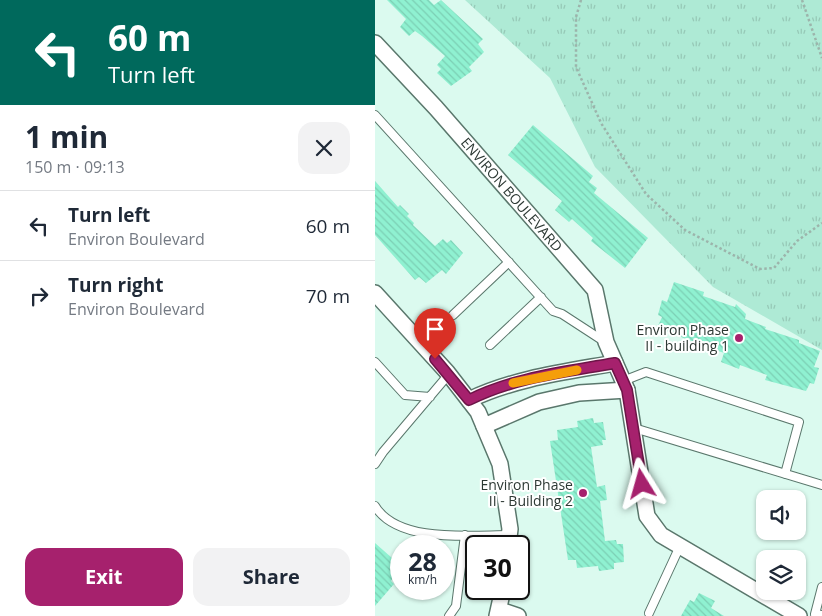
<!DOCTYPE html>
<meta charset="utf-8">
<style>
body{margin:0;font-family:"Open Sans",sans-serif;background:#f2f2f3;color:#1f2937;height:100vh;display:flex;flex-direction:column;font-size:19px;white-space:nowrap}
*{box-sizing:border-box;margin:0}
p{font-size:16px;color:#747a83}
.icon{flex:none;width:28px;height:28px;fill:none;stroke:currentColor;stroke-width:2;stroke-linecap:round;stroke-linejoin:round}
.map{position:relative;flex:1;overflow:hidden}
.side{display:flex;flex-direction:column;background:#fff;width:375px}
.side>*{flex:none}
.top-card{background:#00695c;color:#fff;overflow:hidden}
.buttons{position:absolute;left:381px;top:490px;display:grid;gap:10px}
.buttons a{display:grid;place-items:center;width:50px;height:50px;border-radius:10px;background:#fff;box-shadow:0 1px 4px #0004;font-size:25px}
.speed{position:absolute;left:15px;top:535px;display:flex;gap:10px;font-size:25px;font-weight:700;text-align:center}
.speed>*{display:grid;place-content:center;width:65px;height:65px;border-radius:50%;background:#fff;box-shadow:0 1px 4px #0004;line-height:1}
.speed small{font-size:12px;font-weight:400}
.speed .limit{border:2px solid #111;border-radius:8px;background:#fff;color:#111}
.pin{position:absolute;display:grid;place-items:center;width:42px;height:42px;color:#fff;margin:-51px -21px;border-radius:50% 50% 50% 0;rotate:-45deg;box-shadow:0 0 5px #0007}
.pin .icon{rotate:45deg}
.me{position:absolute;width:55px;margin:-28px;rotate:352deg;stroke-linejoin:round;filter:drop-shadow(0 0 4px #0008)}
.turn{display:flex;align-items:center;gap:18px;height:105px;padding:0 25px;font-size:22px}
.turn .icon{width:65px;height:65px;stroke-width:2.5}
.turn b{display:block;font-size:35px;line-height:42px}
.round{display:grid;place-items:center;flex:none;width:52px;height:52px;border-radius:15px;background:#f2f2f3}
.overview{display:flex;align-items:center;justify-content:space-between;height:85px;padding:0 25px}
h1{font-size:30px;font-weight:700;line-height:38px}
.button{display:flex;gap:10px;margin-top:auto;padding:10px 25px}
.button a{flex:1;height:58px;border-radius:15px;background:#a6216d;color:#fff;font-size:20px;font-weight:700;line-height:58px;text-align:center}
.button a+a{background:#f2f2f3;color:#1f2937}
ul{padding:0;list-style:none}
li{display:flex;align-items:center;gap:15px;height:70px;padding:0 25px;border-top:1px solid #e0e1e3}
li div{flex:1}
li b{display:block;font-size:19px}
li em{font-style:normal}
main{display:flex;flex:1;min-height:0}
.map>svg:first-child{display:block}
.grass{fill:url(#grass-tufts)}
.building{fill:url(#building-back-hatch)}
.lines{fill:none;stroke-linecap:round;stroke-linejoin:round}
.lane-casing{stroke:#5a776c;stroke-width:10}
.street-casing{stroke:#5a776c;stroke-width:18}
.path{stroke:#9cb4ab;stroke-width:2.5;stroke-dasharray:2.5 2.5;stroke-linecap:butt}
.lane{stroke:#fff;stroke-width:8}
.street{stroke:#fff;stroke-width:15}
.route-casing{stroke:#6c1547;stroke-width:12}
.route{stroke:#a6216d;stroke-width:9}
.slow{stroke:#f59e0b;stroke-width:9}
.poi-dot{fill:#a6216d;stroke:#fff;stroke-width:2}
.labels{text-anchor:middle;stroke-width:4;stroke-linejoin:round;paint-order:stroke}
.street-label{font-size:14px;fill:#2d3934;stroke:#fff}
.poi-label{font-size:14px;fill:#2d3934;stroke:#fff;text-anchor:end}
</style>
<main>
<section class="side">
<div class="top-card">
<div class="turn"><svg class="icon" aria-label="left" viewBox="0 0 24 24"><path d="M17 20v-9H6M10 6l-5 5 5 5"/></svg><div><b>60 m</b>Turn left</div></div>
</div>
<div class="overview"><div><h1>1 min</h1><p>150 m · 09:13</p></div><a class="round"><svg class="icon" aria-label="close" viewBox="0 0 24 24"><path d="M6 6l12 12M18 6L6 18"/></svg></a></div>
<ul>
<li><svg class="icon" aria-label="left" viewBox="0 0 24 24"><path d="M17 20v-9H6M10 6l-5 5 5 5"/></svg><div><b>Turn left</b><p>Environ Boulevard</p></div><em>60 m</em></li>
<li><svg class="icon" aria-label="right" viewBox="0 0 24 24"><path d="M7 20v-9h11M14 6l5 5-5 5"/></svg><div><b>Turn right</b><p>Environ Boulevard</p></div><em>70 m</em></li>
</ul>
<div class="button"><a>Exit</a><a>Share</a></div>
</section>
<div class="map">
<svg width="447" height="616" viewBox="0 0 447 616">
<defs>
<pattern id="grass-tufts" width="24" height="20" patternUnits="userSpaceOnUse" patternTransform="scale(1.25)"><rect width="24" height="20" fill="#aeead5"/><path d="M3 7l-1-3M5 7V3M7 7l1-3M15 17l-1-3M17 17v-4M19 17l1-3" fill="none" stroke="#96c9b7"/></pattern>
<pattern id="building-back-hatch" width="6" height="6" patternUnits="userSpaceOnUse" patternTransform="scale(1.25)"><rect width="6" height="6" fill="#8ff1d1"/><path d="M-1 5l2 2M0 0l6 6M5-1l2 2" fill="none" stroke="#7ccfb4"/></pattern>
</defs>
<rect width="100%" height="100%" fill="#dbfaef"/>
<!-- grass -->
<path class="grass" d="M90,0H447V350L338,287L220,167L175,78Z"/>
<!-- building -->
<path class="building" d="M12,0H54L59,5L66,0L108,39L103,44L109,52L94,67L97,71L76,86L62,73L66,69L62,65L70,56L47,36L40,31L34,36L25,27L31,19Z
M158,125L218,176L214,182L222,188L219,193L273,238L250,268L216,241L218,238L197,219L194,222L180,210L187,201L133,155Z
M0,181L23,207L25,205L34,214L32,216L39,223L38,225L60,246L68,239L72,243L76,240L88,253L71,274L67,270L51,283L44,277L40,280L0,235Z
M299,282L329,292L328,296L360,307L361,304L371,314L370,319L391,327L390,329L424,340V343L445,351L439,367L444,368L439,384L435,383L431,391L390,380L392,375L365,365L364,369L346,362L349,353L282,328L287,317L283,315L287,300L292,302Z
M218,418L219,423L228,422L231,440H227L228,445L216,447L222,487L230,485L232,500L225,501L230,541L241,540L242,544H248L249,562L239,563V569L224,571L223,566L202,568L201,560H193L175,441L183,440L182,430L203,427L202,421Z
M0,543L26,566L16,581L19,584L0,606Z
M324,593L340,601L336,608L349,616H306L315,600L319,602Z"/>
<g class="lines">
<!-- lane casing -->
<g class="lane-casing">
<path id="lane" d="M0,115L178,311L187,314L230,342
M78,315L134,262
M115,345L166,297
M0,362L30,395L55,397
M248,381L271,372L424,422L410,474
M259,428L447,485
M0,464L8,452L74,374
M0,506C23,544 97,535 135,535
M447,587L440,614L447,615
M274,613L305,546
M74,616L81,606L90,535"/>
</g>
<!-- street casing -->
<g class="street-casing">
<g id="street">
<path id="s1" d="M0,43L61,108L220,290L231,342L252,390L272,516L286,535L424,616"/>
<path d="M0,293L72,372L103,412L125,464L135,529L133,546"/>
<path d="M94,400C140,378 190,372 240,363"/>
<path d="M109,426L164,402L204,393L252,390"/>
<path d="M125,610L143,616"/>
<path d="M122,616L128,589"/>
</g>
</g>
<!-- path -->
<path class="path" d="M206,0L201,17V67L226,123L271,194L310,230L385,269L399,268L422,241L447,223
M427,0L447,58"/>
<!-- lane -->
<use href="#lane" class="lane"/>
<!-- street -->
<use href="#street" class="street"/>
</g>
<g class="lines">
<!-- route casing -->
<g class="route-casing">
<path id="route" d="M60,359L94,400C140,377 190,372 240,363L252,390L267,484"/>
</g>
<!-- route -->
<use href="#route" class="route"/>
<!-- slow -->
<path class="slow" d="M138,383L202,370"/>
</g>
<!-- markers -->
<g class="poi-dot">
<circle cx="364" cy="338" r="5"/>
<circle cx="208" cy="493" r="5"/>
</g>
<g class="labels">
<!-- street labels -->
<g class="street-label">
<text dy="5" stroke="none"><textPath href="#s1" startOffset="204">ENVIRON BOULEVARD</textPath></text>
</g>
<!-- poi labels -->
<g class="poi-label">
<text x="354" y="335">Environ Phase<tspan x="354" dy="16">II - building 1</tspan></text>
<text x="198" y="490">Environ Phase<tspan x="198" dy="16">II - Building 2</tspan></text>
</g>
</g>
</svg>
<div class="buttons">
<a><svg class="icon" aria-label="sound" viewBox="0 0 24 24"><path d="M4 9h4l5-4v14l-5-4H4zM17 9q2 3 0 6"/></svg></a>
<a><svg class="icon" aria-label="layers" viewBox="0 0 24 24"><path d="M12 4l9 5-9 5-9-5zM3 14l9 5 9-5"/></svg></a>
</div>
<div class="speed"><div>28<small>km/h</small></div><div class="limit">30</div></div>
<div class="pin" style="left:60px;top:359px;background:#d93025"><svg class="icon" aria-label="arrive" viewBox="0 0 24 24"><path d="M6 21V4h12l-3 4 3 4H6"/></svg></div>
<svg class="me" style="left:267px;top:484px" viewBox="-20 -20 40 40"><path d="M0-17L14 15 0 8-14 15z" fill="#a6216d" stroke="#fff" stroke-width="4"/></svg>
</div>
</main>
